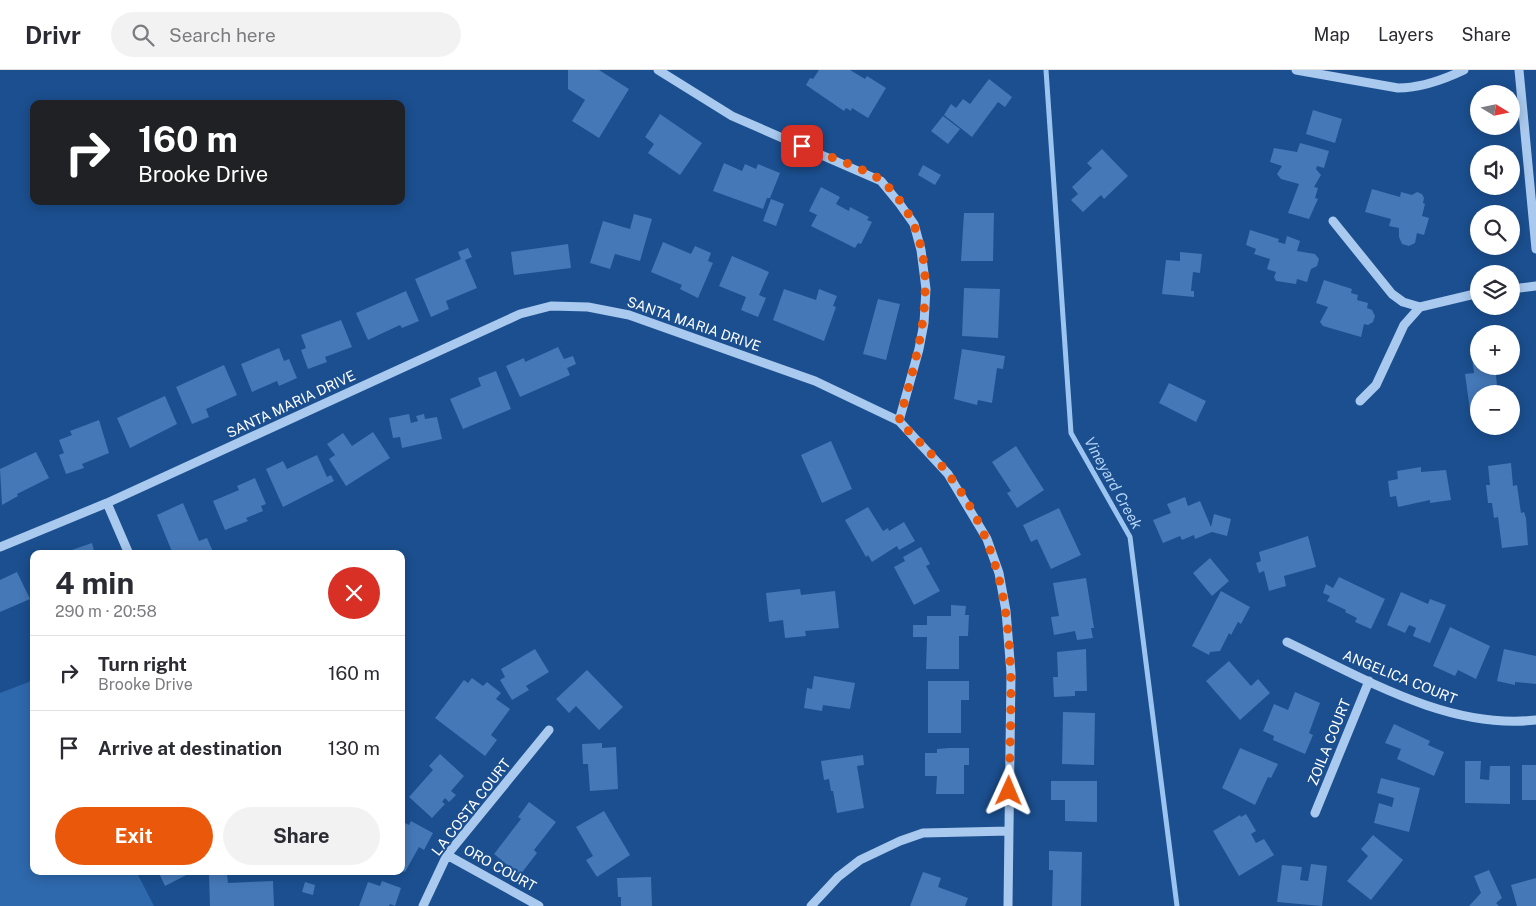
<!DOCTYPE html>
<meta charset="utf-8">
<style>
body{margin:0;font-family:"Public Sans",sans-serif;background:#f2f2f3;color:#2b2b33;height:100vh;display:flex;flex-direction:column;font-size:19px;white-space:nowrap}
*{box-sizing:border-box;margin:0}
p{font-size:16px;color:#7c7c81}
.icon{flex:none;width:28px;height:28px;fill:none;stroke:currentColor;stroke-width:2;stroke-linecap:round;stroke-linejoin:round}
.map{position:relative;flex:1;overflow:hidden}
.side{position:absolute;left:30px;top:480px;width:375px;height:325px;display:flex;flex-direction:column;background:#fff;border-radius:10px;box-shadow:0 2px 12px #0003}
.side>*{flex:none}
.hud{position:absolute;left:30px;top:30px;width:375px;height:105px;border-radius:10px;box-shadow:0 2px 12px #0003;background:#202124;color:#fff;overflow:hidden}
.needle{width:32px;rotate:100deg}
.controls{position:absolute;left:1470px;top:15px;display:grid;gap:10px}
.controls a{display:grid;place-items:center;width:50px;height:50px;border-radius:50%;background:#fff;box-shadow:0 2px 12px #0003;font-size:25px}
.pin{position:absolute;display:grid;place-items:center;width:42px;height:42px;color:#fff;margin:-21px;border-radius:10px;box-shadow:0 2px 8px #0006}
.me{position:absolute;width:55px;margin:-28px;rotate:1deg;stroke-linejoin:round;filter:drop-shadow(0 0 4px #0008)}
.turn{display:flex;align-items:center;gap:18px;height:105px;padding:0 25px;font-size:22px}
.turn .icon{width:65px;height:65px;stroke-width:2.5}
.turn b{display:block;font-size:35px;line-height:42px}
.round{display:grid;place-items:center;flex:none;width:52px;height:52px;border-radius:26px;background:#f2f2f3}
.summary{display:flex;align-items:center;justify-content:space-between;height:85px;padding:0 25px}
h1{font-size:30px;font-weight:700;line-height:38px}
.cta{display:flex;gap:10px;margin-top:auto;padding:10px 25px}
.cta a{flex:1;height:58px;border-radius:30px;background:#ea580c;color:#fff;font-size:20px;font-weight:700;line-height:58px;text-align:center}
.cta a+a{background:#f2f2f3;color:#2b2b33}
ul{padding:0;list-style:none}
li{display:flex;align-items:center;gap:15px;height:75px;padding:0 25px;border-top:1px solid #e1e1e2}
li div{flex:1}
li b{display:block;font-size:19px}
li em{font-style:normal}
header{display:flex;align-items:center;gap:30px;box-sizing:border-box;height:70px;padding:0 25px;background:#fff;border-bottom:1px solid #e1e1e2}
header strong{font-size:24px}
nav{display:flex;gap:28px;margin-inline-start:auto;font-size:18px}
.search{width:350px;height:45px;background:#f2f2f3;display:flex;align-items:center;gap:12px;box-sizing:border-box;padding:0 18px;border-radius:28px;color:#7c7c81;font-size:19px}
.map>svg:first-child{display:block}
.green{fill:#2e69ad}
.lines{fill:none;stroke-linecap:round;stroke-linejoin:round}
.stream{stroke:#9cc4f0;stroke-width:5}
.building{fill:#4478b7}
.minor{stroke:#a9c9ee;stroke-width:9}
.route{stroke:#ea580c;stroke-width:9;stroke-dasharray:0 16.2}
.labels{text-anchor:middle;stroke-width:4;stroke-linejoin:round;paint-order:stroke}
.street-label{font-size:14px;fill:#fff;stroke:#1b4f8f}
.water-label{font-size:15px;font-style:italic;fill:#b5d3f5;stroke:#1b4f8f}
</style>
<header>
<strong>Drivr</strong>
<div class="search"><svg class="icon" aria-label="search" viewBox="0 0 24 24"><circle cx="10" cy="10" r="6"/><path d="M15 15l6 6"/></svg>Search here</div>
<nav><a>Map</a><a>Layers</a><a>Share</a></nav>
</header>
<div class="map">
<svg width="1536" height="836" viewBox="0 0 1536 836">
<rect width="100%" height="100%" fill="#1b4f8f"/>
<!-- green -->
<path class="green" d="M34,610V801H136L154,836H0V623Z"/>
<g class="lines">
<!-- stream -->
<path class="stream" d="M1046,0L1071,363L1130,467L1177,836"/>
</g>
<!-- building -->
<path class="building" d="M568,0H599L629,19L599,68L572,51L585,30L568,19Z
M819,0H850L865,9L867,6L886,18L868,48L852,38L851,41L846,38L844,41L806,15L810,8L813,9Z
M989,9L1012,27L1005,37L998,32L972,67L944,45L951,34L956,38L963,29L970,34Z
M1313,40L1342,49L1335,73L1306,64Z
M660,44L702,73L680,105L648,83L654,74L645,67Z
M943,46L960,59L948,74L931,61Z
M1300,73L1329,81L1324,98L1317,96L1316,99L1321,105L1314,117L1318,118L1315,128L1318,129L1309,149L1288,143L1299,114L1281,109L1277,104L1282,96L1270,92L1274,78L1297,82Z
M1102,79L1128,106L1104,129L1101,125L1083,142L1071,130L1078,124L1072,117L1092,98L1087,93Z
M724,93L742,101L745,94L756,99L758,94L780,103L770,128H767L763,139L713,121Z
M923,95L941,105L935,115L918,105Z
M821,117L840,127L836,134L849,141L850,137L869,147L867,150L872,152L861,174L858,173L855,178L811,156L817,145L809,141Z
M1372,119L1400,127L1401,122L1412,125L1417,122L1422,124L1424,128L1423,133L1425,134L1422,146L1429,148L1424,165L1417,163L1415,173L1409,176L1402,174L1399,167V158L1389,156L1391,149L1365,142Z
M771,129L784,134L776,156L763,151Z
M964,143H994L993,191H961Z
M634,144L652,149L640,191L615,184L610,199L590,193L603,151L630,159Z
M1250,160L1279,169L1278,172L1285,174L1287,166L1300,171L1297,181L1315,184L1319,189L1317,196L1311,199L1307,212L1297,209L1296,214L1276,211L1274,207L1276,202L1267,199L1270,189L1254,184L1256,179L1246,175Z
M663,172L691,184L695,176L711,183L708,191L713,193L698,228L680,219L682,215L651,202Z
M568,174L571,198L514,205L511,182Z
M468,178L472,187L465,190L477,218L446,231L449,239L431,247L415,209L461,189L458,182Z
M1180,182L1202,184L1200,203L1193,202L1191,221H1194V227L1162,224L1166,190L1180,191Z
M732,186L769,202L759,225L766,228L758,247L741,240L746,227L719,216Z
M1324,210L1352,219L1351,223L1358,225L1357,230L1368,233L1367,238L1372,240L1375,246L1373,252L1368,255L1364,254L1361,267L1323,256L1320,252L1328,237L1316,233Z
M964,218L1000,219L998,268L962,266Z
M784,219L816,230L819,219L837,226L833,236L836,237L824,271L773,250Z
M406,221L419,251L402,258L400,255L368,270L356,243Z
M878,229L900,234L886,290L863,284Z
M341,250L352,277L325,287L327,292L308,299L301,280L306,278L301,265Z
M558,277L564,289L573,286L576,294L567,298L570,305L520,327L506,296L524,288L525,292Z
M279,278L284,291L289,289L297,308L279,316L277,311L252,322L241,294Z
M962,279L1005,286L1003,299L997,298L992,333L978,330L977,335L954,329Z
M1479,279V296H1495L1498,324H1479V339L1470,340L1465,304L1474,303L1471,280Z
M224,295L237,325L206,339L209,347L192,354L176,317Z
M496,301L511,339L463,359L450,329L481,316L478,308Z
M1169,313L1206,331L1196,352L1159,333Z
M165,326L177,354L130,378L117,348Z
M409,344L411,353L418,351L416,346L424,344L425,349L437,347L442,369L402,378L400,367L393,368L389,348Z
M99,350L109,383L82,394L84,398L66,404L59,385L64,383L59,370L72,365L70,361Z
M373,362L390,388L346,416L329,389L335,385L327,374L343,363L352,376Z
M831,371L852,419L822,433L801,385Z
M1016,376L1044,420L1017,438L1007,423L1011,421L992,392Z
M36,382L49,408L17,424L18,426L2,435L0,399Z
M317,385L327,407L331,405L334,411L283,437L266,399L283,391L287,399Z
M1511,393L1513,416L1517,415L1521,443L1524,442L1526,448L1528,475L1502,478L1498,447L1494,448L1492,433H1488L1486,415H1490L1488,396Z
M1421,397V402L1446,400L1451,430L1430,433V430L1398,437L1396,426L1390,427L1388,411L1398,409L1397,401Z
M255,408L266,434L261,436L263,441L246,448L248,451L225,460L213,431L239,420L237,416Z
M1185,427L1188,436L1200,431L1211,457L1214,444L1231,449L1227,466L1212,462L1195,469L1194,465L1182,470L1180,466L1163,473L1153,450L1171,443L1167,434Z
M183,433L199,471L207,468L214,484H173L157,445Z
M868,437L883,461L888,458L889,461L904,452L915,471L899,480L897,476L872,492L868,485L866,487L845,450Z
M1059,438L1081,485L1051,499L1037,469L1031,472L1023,455Z
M1308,466L1316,497L1284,506L1286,516L1269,521L1264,501L1259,503L1256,493L1261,491L1259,482Z
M92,473L95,484H63V483Z
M921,477L930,494L926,496L940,521L914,535L894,497L905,491L903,487Z
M1210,488L1229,511L1212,526L1193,503Z
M17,502L30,529L0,542V510Z
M1339,507L1385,529L1371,559L1355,552L1357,548L1345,542L1346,540L1327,531L1330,526L1323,523L1326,514L1333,518Z
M1086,508L1094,558H1091L1093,568L1077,570L1075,561L1054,565L1051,547L1059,546L1053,513Z
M800,519L801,525L835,521L839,558L805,561L806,566L785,568L783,550L769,552L766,523Z
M1221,521L1250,537L1241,554L1238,552L1231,565L1229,563L1220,581L1210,582L1209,585L1192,576Z
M1401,522L1428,534L1430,529L1446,535L1430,573L1413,566L1416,558L1409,555L1405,563L1387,555Z
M951,535L966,536L965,545H969L968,566H959V599H926L927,567H913V555H927V546H951Z
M1450,557L1490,576L1476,609L1458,600L1455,606L1433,596Z
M535,579L549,602L526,616L529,620L512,630L500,610L505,607L501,599Z
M1086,579L1087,621H1075V626L1054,627L1053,607H1058L1057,582Z
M1504,579L1536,586V614L1515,612V615L1497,611Z
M1229,591L1251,616L1258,609L1270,623L1240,650L1206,611Z
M587,600L623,637L599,660L576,636L569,643L556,629Z
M814,606L855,613L850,639L823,635L822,641L804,638L807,618L812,619Z
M472,608L483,616L487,612L501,623L496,629L510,639L491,665L497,670L485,686L435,648L464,610L468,613Z
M928,611H969V630H961V663H928Z
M1295,622L1320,633L1309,663L1313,665L1305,684L1273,670L1274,666L1263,661L1274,634L1288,640Z
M1063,642L1095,643L1094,695L1062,694Z
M1394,654L1430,671L1428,675L1444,682L1434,706L1397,689L1401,679L1385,673Z
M602,673V678L616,677L618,719L590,721L588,694H583L582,674Z
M949,678H969V695H964V724H936L937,706H925V683H937V679Z
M1240,678L1278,694L1271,708L1268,707L1255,735L1222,718Z
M440,684L464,706L451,721L456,725L449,732L445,728L442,732L445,734L432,748L409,727L433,700L429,696Z
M863,685L864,695L857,696L864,738L837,743L833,721H831L829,709L824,710L821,691Z
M1465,691H1481L1480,709L1489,710L1490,696H1510V734L1465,733Z
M1522,695H1536V730H1522Z
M1381,708L1420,718L1409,762L1374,753L1379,733L1392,737L1394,728L1377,723Z
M1051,711H1097V752L1065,751V730H1051Z
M529,732L556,752L534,780L537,783L520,805L494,784L521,749L518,747Z
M604,741L630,785L597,807L586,790L593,786L576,757Z
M1246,744L1256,761L1251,764L1256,773L1264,769L1274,785L1239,806L1213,761L1240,745L1241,747Z
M401,751L409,755L411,751L433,763L424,780L419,777L405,802L401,800Z
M1373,765L1403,790L1371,830L1347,811L1368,786L1361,779Z
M1049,781L1082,782L1081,836H1052L1053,800H1049Z
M1311,794L1327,796L1322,836L1277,832L1282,795L1302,797L1300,810L1308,811Z
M1489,800L1502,828L1496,833L1499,836H1469L1481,823L1474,806Z
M158,801H194L165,816Z
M923,802L941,808L938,817L968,828L965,836H910Z
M227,804L228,813L273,811L274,836H210L209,805Z
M651,807L652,836H621V827H618L617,808Z
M1536,808V836H1517L1511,815Z
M382,811L401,818L395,836L390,834L389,836H359L368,812L380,816Z
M305,812L315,815L313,825L302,822Z"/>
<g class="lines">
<!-- minor -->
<path class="minor" d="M658,0L732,46L881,111L899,133L914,154L921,180L926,219L924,253L919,279L899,351
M1296,0L1398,18C1421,18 1443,10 1464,0
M1519,0L1536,179
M1333,151L1392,224L1403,232L1420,237
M1511,219L1536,216
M1360,331L1376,315L1404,255L1420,237L1479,223
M107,433L129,484
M0,477L107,433L520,244L551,236L588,237L629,245L815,311L899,351L948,404L987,469L999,503L1006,541L1011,603L1008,836
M1287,572C1363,608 1449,660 1536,650
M1315,743L1369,611
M447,785L539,836
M423,836L447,785L549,660
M811,836L838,807L860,790L900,771L923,763L1009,761"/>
</g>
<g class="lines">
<!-- route -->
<path class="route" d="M802,76C820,83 869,100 882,111C952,174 921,274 899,351C915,368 934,385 948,404C1023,500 1011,607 1009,721"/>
</g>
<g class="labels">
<!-- street labels -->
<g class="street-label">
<text transform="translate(694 254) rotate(19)" y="5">SANTA MARIA DRIVE</text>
<text transform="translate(291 334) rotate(-25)" y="5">SANTA MARIA DRIVE</text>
<text transform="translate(1400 607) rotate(22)" y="5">ANGELICA COURT</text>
<text transform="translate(1329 672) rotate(-68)" y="5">ZOILA COURT</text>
<text transform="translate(471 737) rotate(-52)" y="5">LA COSTA COURT</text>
<text transform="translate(500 798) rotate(29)" y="5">ORO COURT</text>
</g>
<!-- water labels -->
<g class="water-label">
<text transform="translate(1113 413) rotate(61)" y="5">Vineyard Creek</text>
</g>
</g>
</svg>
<div class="controls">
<a><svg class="needle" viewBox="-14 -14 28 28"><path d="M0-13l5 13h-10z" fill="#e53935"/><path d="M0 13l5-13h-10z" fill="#7c7c81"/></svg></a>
<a><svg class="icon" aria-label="sound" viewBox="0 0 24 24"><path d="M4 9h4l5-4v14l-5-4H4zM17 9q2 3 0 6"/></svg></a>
<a><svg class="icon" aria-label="search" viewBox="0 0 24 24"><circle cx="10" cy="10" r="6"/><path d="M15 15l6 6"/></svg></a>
<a><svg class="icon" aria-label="layers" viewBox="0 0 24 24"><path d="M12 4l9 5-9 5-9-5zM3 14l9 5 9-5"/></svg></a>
<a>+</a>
<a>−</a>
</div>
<div class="pin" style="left:802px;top:76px;background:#d93025"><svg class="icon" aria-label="arrive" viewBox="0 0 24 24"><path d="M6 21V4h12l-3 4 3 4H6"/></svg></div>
<svg class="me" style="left:1009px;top:721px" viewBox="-20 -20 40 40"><path d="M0-17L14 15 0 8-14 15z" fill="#ea580c" stroke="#fff" stroke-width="4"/></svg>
<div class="hud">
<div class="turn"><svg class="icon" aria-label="right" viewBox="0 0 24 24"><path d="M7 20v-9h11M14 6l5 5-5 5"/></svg><div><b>160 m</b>Brooke Drive</div></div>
</div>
<section class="side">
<div class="summary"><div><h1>4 min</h1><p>290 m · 20:58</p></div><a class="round" style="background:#d93025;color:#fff"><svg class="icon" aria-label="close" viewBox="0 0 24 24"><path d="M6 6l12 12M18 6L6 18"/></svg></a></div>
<ul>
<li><svg class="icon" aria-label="right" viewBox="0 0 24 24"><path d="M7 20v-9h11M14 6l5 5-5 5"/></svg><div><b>Turn right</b><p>Brooke Drive</p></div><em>160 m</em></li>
<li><svg class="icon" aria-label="arrive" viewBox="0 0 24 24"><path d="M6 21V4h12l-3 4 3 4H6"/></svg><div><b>Arrive at destination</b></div><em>130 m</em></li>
</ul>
<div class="cta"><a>Exit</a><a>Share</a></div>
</section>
</div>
